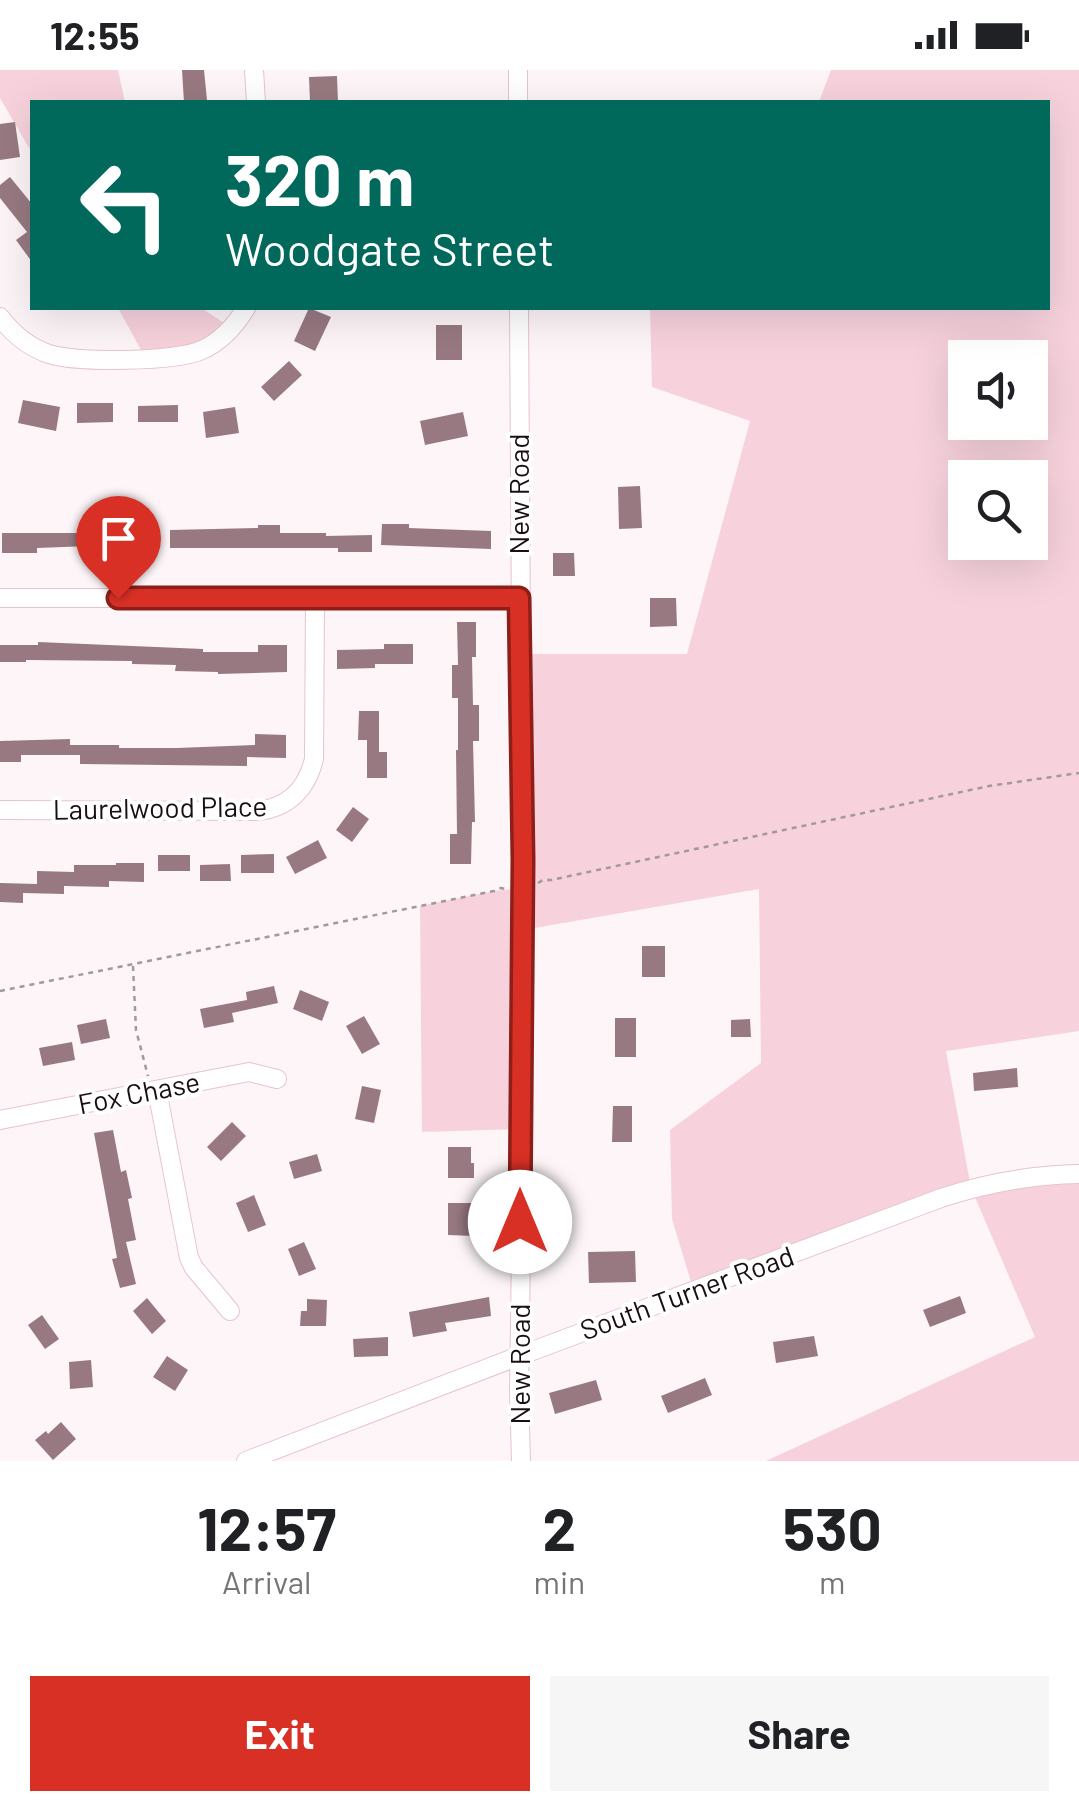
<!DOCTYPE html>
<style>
body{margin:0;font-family:Barlow,sans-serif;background:#f6f6f6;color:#202124;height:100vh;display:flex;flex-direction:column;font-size:38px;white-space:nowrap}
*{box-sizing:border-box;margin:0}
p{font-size:32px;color:#757577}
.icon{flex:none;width:55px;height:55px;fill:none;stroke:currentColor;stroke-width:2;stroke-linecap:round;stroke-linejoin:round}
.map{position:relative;height:1391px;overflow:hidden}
.details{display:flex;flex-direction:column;background:#fff;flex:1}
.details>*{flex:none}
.top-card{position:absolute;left:30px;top:30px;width:1020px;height:210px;border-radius:0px;box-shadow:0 10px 40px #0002;background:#00695c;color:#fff;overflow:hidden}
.buttons{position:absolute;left:948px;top:270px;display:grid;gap:20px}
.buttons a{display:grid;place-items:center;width:100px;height:100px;border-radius:0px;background:#fff;box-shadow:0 10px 40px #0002;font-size:50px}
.pin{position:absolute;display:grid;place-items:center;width:85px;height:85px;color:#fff;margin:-102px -42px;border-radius:50% 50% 50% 0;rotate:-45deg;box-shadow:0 0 10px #0007}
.pin .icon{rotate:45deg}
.me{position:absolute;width:110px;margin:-55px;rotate:0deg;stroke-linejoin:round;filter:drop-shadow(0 0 8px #0008)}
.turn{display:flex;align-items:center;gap:35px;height:210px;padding:0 30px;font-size:45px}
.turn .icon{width:130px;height:130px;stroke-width:2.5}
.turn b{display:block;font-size:70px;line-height:85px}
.eta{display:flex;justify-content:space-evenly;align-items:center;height:170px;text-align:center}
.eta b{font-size:60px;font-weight:700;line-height:70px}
.cta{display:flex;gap:20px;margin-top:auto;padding:20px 30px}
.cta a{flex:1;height:115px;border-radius:0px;background:#d93025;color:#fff;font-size:40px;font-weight:700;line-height:115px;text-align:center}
.cta a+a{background:#f6f6f6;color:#202124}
.status{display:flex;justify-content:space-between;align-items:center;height:70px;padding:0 50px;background:#fff;direction:ltr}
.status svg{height:28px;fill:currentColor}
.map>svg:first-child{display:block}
.green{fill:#f7d2dc;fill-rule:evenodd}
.building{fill:#987981}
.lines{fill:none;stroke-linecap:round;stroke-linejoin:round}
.minor-casing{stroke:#e6c4cd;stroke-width:20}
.path{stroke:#a2999c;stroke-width:2.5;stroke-dasharray:5 5;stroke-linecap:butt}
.minor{stroke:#fff;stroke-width:18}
.route-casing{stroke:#8d1f18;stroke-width:25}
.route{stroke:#d93025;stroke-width:18}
.labels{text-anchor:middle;stroke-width:8;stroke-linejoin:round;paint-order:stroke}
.street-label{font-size:28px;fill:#1a0e12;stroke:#fff}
</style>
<div class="status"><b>12:55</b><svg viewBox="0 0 49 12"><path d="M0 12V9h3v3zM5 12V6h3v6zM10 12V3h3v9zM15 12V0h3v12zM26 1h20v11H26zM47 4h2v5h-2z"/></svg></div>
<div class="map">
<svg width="1079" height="1391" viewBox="0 0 1079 1391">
<rect width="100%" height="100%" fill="#fdf5f7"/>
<!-- green -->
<path class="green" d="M0,0H118L125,32H32V83L0,28Z
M831,0H1079V961L946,981L971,1118L1079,1104V1391H766L1035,1267L971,1118L694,1222L672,1149L670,1060L761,993L759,819L523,860L519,1059L422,1062L420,836L494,821L523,818L520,584H687L750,351L652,317L650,238H1048V32H819ZM965,288H1030V352H965ZM965,408H1030V472H965Z
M118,238H201L232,258L224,267L146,289Z"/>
<!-- building -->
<path class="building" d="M182,0H204L207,30L184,32Z
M337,6L338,32H310L309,7Z
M15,52L20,87L0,90V54Z
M10,107L32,134V192L16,170L27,162L0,128V115Z
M309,238L331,247L315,281L294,271Z
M436,255H462V290H436Z
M289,291L302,305L274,331L261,317Z
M23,330L60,337L56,361L18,353Z
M77,333H113V352L77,353Z
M178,335V352H138V336Z
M235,337L239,363L206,368L203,342Z
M463,342L468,366L425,375L420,351Z
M640,416L642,458L619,459L618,417Z
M89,453H116V475L37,478V483H2V463H89Z
M382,454H409V458L491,461V479L381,475Z
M258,455H280V463H326V466L372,465V482H338V478H170V460L258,458Z
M553,483H574L575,506H553Z
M650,528H676L677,556L650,557Z
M457,552H476V587H472L473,635H479V671H473L475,752H472L471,794H450V764H457L456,680H458V628H452V595H458Z
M38,572L203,579V582H258V575H287V602L218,604V602L175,601L176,595L132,594V591L26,590V592H0V575H38Z
M384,574H413V594H375V598L337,599V580L384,579Z
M359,641H379V682H387V708H367V670H358Z
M255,664L286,665V688L247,687V696L80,694V685H21V692H0V671L70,669V675H119V678H177L255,675Z
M353,737L369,749L352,772L336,760Z
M318,770L327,788L295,804L286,787Z
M274,784V803H241V785Z
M158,785H190V801H158Z
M116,793H144V812L109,811V817L64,816V824L23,823V833L0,832V813L37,814V801L74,802V795H116Z
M230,794L231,811H200V795Z
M642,876H665V907H642Z
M274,916L278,933L232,943L234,952L204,958L200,939L247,930L246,922Z
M300,920L329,932L322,951L293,939Z
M364,946L380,974L362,984L346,956Z
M615,948H636V987H615Z
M106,949L110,968L81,974L77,955Z
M750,949L751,967H731V950Z
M72,972L75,990L43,996L39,978Z
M1017,998L1018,1017L974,1021L973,1003Z
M362,1016L381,1020L374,1053L355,1049Z
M613,1036H632V1072H612Z
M232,1052L246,1066L221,1091L207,1077Z
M113,1060L121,1102L126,1100L132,1128L128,1129L136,1170L126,1172L136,1214L120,1218L112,1189L117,1188L94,1063Z
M448,1077H471V1093H474V1108H448Z
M317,1084L322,1101L294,1109L289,1092Z
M254,1125L266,1155L248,1162L236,1133Z
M448,1133H471V1149L475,1150L474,1166L448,1165Z
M304,1172L316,1199L299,1206L288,1179Z
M635,1181L636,1212L589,1213L588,1182Z
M960,1226L966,1243L930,1257L923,1240Z
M489,1227L491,1246L445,1253L447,1261L413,1267L409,1242Z
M147,1228L166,1251L152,1264L133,1241Z
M307,1229L327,1230L326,1256H300L301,1241H307Z
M42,1245L59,1269L45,1279L28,1255Z
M814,1266L818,1286L776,1293L773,1272Z
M388,1267V1286L354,1287L353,1269Z
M167,1286L188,1300L175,1321L153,1307Z
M91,1290L93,1317L70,1319L69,1292Z
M705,1308L712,1325L668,1343L661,1326Z
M596,1310L602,1330L555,1344L549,1323Z
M61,1352L76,1369L53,1390L35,1370L46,1361L48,1364Z"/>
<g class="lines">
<!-- minor casing -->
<g class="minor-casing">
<path id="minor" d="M254,0L256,32
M518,32V0
M519,238C521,599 525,961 519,1322L521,1391
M0,247C13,264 28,277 49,284C76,293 176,292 202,280C222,271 235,256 246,238
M0,528H519
M0,740L257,741C288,738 307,719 314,689L315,529
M157,1020L189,1188L194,1198L230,1241
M0,1050L249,1002L277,1009
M246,1391L519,1286L941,1128C986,1113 1031,1105 1079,1104"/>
</g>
<!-- path -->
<path class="path" d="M538,813L543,810H551L989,716L1079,703
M133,896L136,960L148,1006
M0,921L494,821L501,818L506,819"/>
<!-- minor -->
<use href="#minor" class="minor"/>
</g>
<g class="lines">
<!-- route casing -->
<g class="route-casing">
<path id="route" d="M118,528H519L523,790L520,1152"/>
</g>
<!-- route -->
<use href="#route" class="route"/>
</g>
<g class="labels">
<!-- street labels -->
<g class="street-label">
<text transform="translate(519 424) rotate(-90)" y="10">New Road</text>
<text transform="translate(160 738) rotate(-1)" y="10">Laurelwood Place</text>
<text transform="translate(139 1023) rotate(-11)" y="10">Fox Chase</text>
<text transform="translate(687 1223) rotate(-20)" y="10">South Turner Road</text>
<text transform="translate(520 1294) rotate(-90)" y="10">New Road</text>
</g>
</g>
</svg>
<div class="buttons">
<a><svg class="icon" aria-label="sound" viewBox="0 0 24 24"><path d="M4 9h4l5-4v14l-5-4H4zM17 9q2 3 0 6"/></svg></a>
<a><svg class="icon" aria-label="search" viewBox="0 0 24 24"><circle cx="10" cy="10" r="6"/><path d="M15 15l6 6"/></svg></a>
</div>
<div class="pin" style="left:118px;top:528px;background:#d93025"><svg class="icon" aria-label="arrive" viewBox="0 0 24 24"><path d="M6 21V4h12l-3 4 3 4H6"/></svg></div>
<svg class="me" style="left:520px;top:1152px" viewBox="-20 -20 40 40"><circle r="19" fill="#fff"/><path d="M0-13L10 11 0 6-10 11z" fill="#d93025"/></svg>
<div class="top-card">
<div class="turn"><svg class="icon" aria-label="left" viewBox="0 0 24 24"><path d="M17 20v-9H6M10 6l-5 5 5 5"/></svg><div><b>320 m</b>Woodgate Street</div></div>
</div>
</div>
<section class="details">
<div class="eta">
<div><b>12:57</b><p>Arrival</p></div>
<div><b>2</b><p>min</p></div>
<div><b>530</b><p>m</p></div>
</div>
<div class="cta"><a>Exit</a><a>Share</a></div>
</section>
